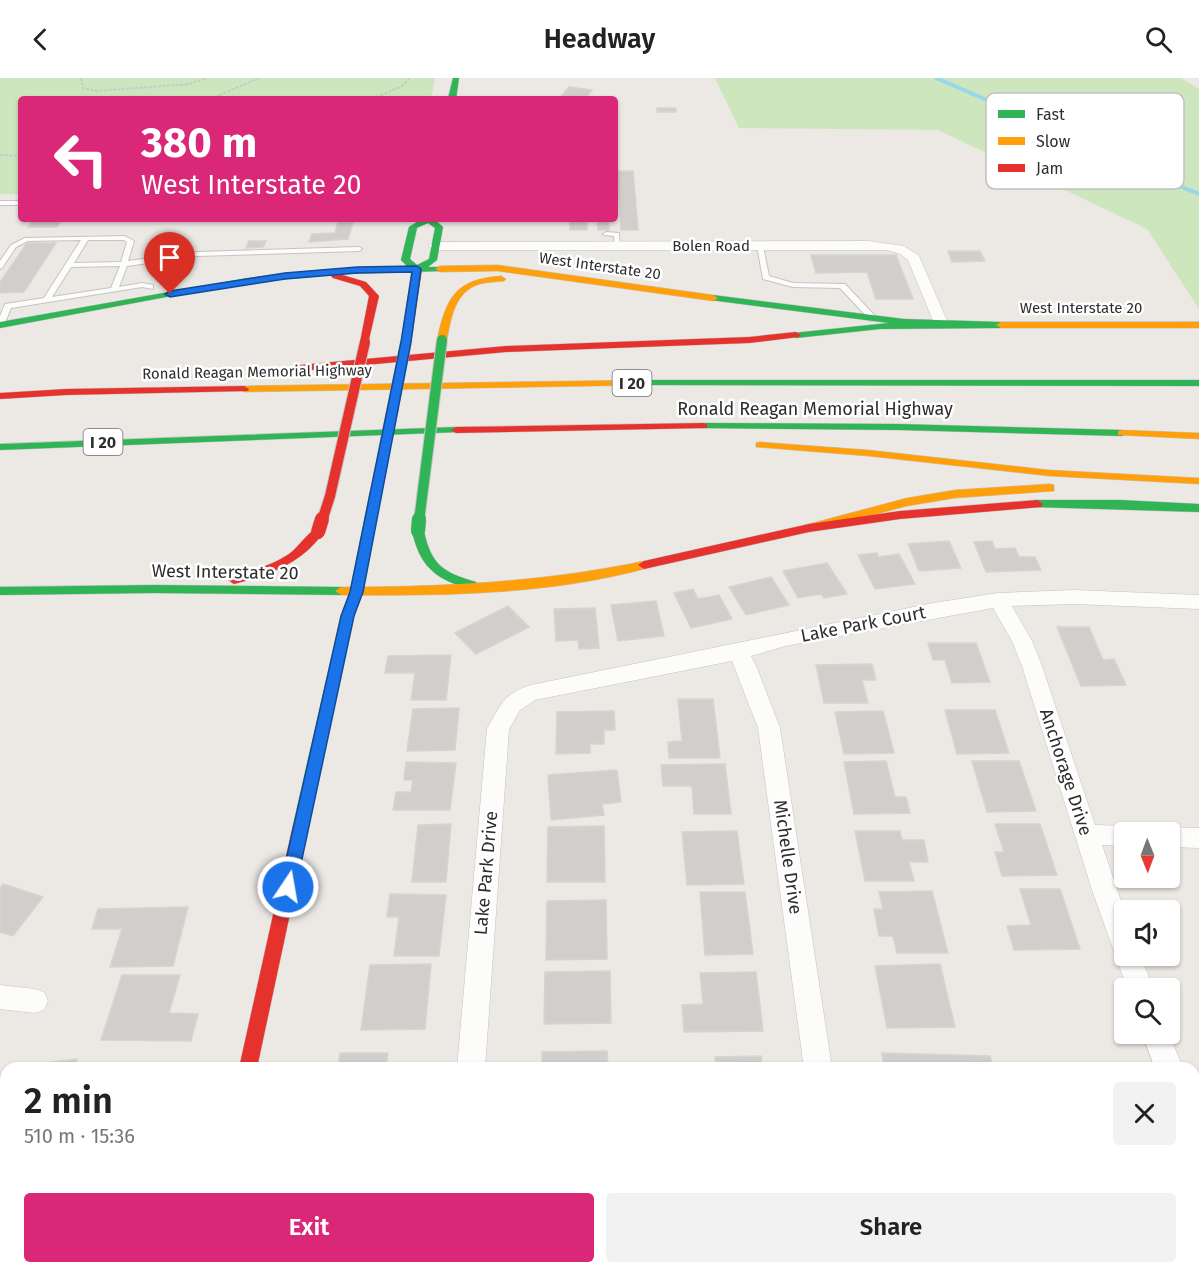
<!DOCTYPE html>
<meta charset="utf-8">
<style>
body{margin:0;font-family:"Fira Sans",sans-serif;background:#f2f2f2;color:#222;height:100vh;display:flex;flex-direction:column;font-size:22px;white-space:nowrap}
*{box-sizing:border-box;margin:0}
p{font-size:20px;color:#767676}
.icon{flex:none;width:33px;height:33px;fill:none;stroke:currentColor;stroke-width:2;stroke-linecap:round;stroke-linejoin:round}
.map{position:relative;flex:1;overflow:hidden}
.sheet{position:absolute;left:0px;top:984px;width:1200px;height:212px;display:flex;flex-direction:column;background:#fff;border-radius:18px 18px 0 0;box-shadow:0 2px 4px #0004}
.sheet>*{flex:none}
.banner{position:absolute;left:18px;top:18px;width:600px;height:126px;border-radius:6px;box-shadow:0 2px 4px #0004;background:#db2777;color:#fff;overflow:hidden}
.needle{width:39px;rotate:179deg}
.tools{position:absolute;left:1114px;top:744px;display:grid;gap:12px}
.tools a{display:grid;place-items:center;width:66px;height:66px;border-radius:6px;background:#fff;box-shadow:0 2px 4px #0004;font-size:30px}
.pin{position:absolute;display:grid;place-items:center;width:51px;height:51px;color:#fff;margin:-62px -26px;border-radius:50% 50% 50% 0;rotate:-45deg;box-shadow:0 0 6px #0007}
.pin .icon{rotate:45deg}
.me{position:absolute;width:66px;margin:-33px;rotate:12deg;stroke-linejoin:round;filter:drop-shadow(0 0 4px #0008)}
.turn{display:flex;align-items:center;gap:21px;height:126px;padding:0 24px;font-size:27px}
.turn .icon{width:78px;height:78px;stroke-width:2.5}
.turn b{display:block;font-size:42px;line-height:51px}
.round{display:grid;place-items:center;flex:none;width:63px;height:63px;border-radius:6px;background:#f2f2f2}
.summary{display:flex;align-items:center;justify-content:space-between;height:102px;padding:0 24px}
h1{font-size:36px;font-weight:600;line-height:45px}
.primary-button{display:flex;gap:12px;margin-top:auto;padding:12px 24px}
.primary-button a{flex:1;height:69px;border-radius:6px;background:#db2777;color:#fff;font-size:24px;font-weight:600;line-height:69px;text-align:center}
.primary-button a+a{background:#f2f2f2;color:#222}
header{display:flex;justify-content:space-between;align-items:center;height:78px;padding:0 24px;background:#fff;font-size:27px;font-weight:600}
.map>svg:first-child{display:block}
.green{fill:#cee6be}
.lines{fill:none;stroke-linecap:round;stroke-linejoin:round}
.stream{stroke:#99d6ec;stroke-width:4}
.building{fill:#d1cecb;stroke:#d7d4d0;stroke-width:1.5}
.lane-casing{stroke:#c5c4c5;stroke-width:2}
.street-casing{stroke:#c5c4c5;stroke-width:1}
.fast-casing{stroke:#c5c4c5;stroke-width:1}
.slow-casing{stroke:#c5c4c5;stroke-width:1}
.jam-casing{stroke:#c5c4c5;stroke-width:1}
.path{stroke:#c9c9c8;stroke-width:2;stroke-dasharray:3 1.5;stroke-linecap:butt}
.lane{fill:#fcfcfb;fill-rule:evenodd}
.street{fill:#fcfcfb;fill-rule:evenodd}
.fast{fill:#30b455;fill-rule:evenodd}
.slow{fill:#ff9f0a;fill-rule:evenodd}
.jam{fill:#e5322d;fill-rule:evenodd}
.fast-bridge-far1-casing{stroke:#c5c4c5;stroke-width:12;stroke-linecap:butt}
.fast-bridge-casing{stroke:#c5c4c5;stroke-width:15;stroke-linecap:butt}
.jam-bridge-far1-casing{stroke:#c5c4c5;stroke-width:12;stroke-linecap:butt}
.jam-bridge-casing{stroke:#c5c4c5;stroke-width:15;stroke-linecap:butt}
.fast-bridge-far1{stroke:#30b455;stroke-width:10}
.fast-bridge{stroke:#30b455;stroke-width:14}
.jam-bridge-far1{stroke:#e5322d;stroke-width:10}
.jam-bridge{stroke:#e5322d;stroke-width:14}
.route{fill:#1a73e8;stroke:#114b97;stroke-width:1.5}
.labels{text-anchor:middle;stroke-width:5;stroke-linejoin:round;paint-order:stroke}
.far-street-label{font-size:15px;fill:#2e2e2e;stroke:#fff}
.shield{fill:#fff;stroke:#6d6d6d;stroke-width:1.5}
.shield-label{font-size:16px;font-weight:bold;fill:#2e2e2e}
.street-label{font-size:18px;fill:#2e2e2e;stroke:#fff}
.key{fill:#fff;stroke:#c0c0c0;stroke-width:1.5}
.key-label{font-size:16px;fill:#2e2e2e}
</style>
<header><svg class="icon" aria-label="back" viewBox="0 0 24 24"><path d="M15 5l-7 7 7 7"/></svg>Headway<svg class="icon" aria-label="search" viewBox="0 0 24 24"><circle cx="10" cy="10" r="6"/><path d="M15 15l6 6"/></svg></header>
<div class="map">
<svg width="1199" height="1195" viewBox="0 0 1199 1195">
<rect width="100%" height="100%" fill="#ece8e4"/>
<!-- green -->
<path class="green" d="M0,0H435L431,21H21V116H0Z
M715,0H1181L1199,11V231L1147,151L938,52L739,50Z"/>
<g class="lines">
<!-- stream -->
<path class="stream" d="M936,0L987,22L1032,50L1199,116"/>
</g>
<!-- building -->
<path class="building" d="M569,9L592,12L585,21H559Z
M657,30H676V34H657Z
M617,93H633L638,152H621Z
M34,141H63L57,149H28Z
M570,141H587V152H570Z
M597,141H609V152H598Z
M338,144H353L348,161L309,164L312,156L335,155Z
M249,163H266L263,169L246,170Z
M27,165H56L24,214L0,215V204Z
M948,173H980L985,183L952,184Z
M811,177H896L913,221H876L867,194L816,195Z
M949,463L961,490L919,493L908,466Z
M992,463L995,471L1015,470L1019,479H1035L1041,492L986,494L974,464Z
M877,475L878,479L899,476L915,506L875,511L858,477Z
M827,485L847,516L824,520L821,516L798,520L783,493Z
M771,499L789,527L746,537L729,509Z
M693,511L698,521L719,517L732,541L691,550L674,515Z
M656,523L664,558L618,563L611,527Z
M508,528L529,549L476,576L455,555Z
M595,530L599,570L579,571L578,562L556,563L554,531Z
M1057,549H1089L1103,582L1114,581L1126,607L1081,608Z
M928,565H976L990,604L952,605L945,582H933Z
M451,577L446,622H411L415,595H385L388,578Z
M872,586L876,602H862L868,625H824L816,587Z
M678,621H713L720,680H669L668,664L682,663Z
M459,630L455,672L407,673L413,631Z
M945,632H995L1009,675L957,676Z
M614,633L615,652H604V666H590V675L556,676L557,634Z
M883,633L894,675L844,676L835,634Z
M886,683L895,719H906L910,735L854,736L844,684Z
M972,683H1019L1036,733L987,734Z
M406,684L456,685L450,732H393L396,714H411L413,702H404Z
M725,686L731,736H694L692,708H663L661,687Z
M617,692L621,724L602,726L604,737L551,742L548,697Z
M451,746L446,804H412L418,747Z
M995,746H1040L1057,797L1002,798L995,774H1004Z
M604,748L605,804H547L548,749Z
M737,753L744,806L687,807L682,754Z
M855,753H900L902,762H924L928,784H909L914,803H865Z
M3,806L43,819L13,858L0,854V810Z
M1020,811H1060L1080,871L1014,872L1007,848L1031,847Z
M932,813L948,875H897L893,858H879L874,831H883L879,814Z
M700,814H745L753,876L705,877Z
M390,816L446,817L439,878H394L399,839H387Z
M606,822L607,881L546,882L547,823Z
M188,829L173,888L110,889L122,851H92L98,831Z
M431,886L425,951L361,952L370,887Z
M940,886L955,949L887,950L875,888Z
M610,893L611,945L544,946L545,894Z
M756,894L763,953L684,954L682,927L703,926L700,895Z
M122,897H180L169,935L198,936L191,963L101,962Z
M607,973L608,990H542V974Z
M340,975H388L386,990H338Z
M882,975L990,978L993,990H884Z
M761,978L762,990H716L715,979Z
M77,981L76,990H44L45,985Z
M0,1003H6V1014L0,1032Z
M0,1165H6V1190H35L33,1195H0Z
M50,1190H137L136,1195H49Z
M315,1190H401L400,1195H314Z
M554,1190H599V1195H554Z
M729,1190H785L786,1195H730Z
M996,1190L997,1195H925V1191Z"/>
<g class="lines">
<!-- lane casing -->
<g class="lane-casing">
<path id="lane" d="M0,123H21V127H0Z
M606,154L619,155L620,169L615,168L614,158L604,157L603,156Z
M125,158L134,163L128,183L198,174L359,169L362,171L359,173L198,178L127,188L119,209L142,205L153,207V211L142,209L11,230L4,247L0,249V238L5,226L44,220L81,162L28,163L16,169L2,190L0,191V183L11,167L25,160ZM88,162H124L127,164L121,184L74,185ZM120,188L111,210L52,219L71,189Z
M760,166L763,168L769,198L793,205L845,206L878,241L871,243L840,210L793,209L763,201L757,168Z"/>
</g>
<!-- street casing -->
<g class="street-casing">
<path id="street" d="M869,163L904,168L919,178L948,245L946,248L941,249L934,245L908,182L900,176L887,172H435L428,168L435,164Z
M1074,512L1199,517V531L1074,526L1012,528L1032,563L1042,588L1095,747L1125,748L1133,751L1135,754H1125V768L1102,767L1125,835V878H1141L1153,910H1127L1092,812L1022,588L1012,563L993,530L785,568L751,578L757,590L780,650L832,990H804L758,650L732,583L535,622L520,632L509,651L485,990H457L487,651C500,628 504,615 531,607L933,525L998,515Z
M1170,749L1199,750V770L1170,769V754H1160Z
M0,907L35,911L44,914L48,923L44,932L35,935L0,931Z
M1142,956H1169L1183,990H1155Z
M1194,1044L1199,1046V1087L1194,1084Z
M439,1190H471L470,1195H438Z
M831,1190H862L863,1195H831Z"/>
</g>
<!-- fast casing -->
<g class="fast-casing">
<path id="fast" d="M453,0H459L456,21H448Z
M422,141H434L443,149L437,182L428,189H443V193L342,196L284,201L177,217L0,250V244L248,200L323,192L408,189L401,182L409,149ZM428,145L435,150L429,181L417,187L410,181L417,150Z
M713,217L904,241L1001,244L1006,247L1001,250L880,251L796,260L791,257L793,255L889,245L710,222L708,220Z
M648,302H1199V308L644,307V303Z
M703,345L899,346L1122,352L1127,355L1122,358L899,352L699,350V346Z
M456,349L460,350V354L0,372V366Z
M376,409L382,413L362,514L353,538L309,747L306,751L301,753L296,751L293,747L341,538L350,514L370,413Z
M1037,422H1120L1199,426V434L1033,429L1031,426Z
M418,449L424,453C431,487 444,495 476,504L478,507L476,510C470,512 464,509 458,507C430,498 418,481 412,453Z
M154,507L341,509L347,513L341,517L154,515L0,517V509Z
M194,1190H214L213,1195H193Z"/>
</g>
<!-- slow casing -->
<g class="slow-casing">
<path id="slow" d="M498,187L713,217L718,220L713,223L498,193L440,194L435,191L440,188Z
M501,198L506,201L504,203C496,204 488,204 480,206C455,213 451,240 447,262L439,264L437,262C446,220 455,201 501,198Z
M1199,244V250H1001L996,247L1001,244Z
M648,302L652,303V307L244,314L239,311L244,308Z
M1122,352L1199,355V361L1118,357V353Z
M760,364L868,372L1049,392L1199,400V406L1049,398L868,378L756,369V365Z
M1050,406L1054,407V413L955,420L907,428L809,454L803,450L805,447L907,420L955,412Z
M644,483L648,484L650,487L648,490C549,517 443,518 341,517L335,513L341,509C443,509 544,504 644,483Z"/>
</g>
<!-- jam casing -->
<g class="jam-casing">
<path id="jam" d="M417,188L422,191L411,264L406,267L401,264L412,191Z
M336,195L366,204L379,218L368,266L360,264L369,218L360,208L333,200L331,198Z
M796,254L801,257L799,259L749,265L506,274L300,293L295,290L300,287L506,268L749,259Z
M244,308L249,311L248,313L66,317L0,321V315L66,311Z
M703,345L707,346V350L456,355L451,352L456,349Z
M1037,422L1043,426L1041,429L900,441L809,454L644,491L638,487L644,483L809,446L900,433Z
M318,450L324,454C302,485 270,497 234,506L228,502L230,499C250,493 271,488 289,476C299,469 307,454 318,450Z
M301,741L306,743L309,747L257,990H239L293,747L296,743Z"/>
</g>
<!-- path -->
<path class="path" d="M81,0L83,10L96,13L189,6L207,0
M211,21L259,0
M372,21L402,8L410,0
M0,77L21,78"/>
<!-- lane -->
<use href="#lane" class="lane"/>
<!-- street -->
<use href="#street" class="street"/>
<!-- fast -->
<use href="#fast" class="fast"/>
<!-- slow -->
<use href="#slow" class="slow"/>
<!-- jam -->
<use href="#jam" class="jam"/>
<!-- fast-bridge-far1 casing -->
<g class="fast-bridge-far1-casing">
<path id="fast-bridge-far1" d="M419,443L442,262"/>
</g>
<!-- fast-bridge casing -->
<g class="fast-bridge-casing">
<path id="fast-bridge" d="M418,453L419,441"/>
</g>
<!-- jam-bridge-far1 casing -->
<g class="jam-bridge-far1-casing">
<path id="jam-bridge-far1" d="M376,413L406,264
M322,443L330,418L365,264"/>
</g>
<!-- jam-bridge casing -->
<g class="jam-bridge-casing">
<path id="jam-bridge" d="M318,454L322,441"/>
</g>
<!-- fast-bridge-far1 -->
<use href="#fast-bridge-far1" class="fast-bridge-far1"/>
<!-- fast-bridge -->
<use href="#fast-bridge" class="fast-bridge"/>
<!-- jam-bridge-far1 -->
<use href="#jam-bridge-far1" class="jam-bridge-far1"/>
<!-- jam-bridge -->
<use href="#jam-bridge" class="jam-bridge"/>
</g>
<!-- route -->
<path class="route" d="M417,188L421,191L411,264L363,514L354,538L296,809L294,814L288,816L282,814L280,809L341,538L350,514L401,264L412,194L357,195L285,201L170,219L165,216L170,213L285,195L357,189Z"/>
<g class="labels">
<!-- far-street labels -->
<g class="far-street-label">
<text x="711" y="173">Bolen Road</text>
<text transform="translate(600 188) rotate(8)" y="5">West Interstate 20</text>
<text x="1081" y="235">West Interstate 20</text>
<text transform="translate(257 294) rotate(-1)" y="5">Ronald Reagan Memorial Highway</text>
</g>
<!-- shield labels -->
<g class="shield">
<rect x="612.5" y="292" width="39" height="26" rx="4.5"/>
<rect x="83.5" y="351" width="39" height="26" rx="4.5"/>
</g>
<g class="shield-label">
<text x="632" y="311">I 20</text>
<text x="103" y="370">I 20</text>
</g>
<!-- street labels -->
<g class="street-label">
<text x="815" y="337">Ronald Reagan Memorial Highway</text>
<text transform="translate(225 494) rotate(1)" y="6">West Interstate 20</text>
<text transform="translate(863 546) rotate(-11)" y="6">Lake Park Court</text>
<text transform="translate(1066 694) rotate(72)" y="6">Anchorage Drive</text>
<text transform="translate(788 779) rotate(82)" y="6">Michelle Drive</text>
<text transform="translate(486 795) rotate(-85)" y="6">Lake Park Drive</text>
</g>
</g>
<!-- legend -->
<rect x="986" y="15" width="198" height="96" rx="9" class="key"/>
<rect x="998" y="32" width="27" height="8" fill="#30b455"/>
<rect x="998" y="59" width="27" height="8" fill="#ff9f0a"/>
<rect x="998" y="86" width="27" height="8" fill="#e5322d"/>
<g class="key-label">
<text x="1036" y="42">Fast</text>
<text x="1036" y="69">Slow</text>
<text x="1036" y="96">Jam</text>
</g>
</svg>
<div class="tools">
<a><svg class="needle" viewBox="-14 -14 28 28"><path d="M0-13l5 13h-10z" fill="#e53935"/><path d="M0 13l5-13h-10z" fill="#767676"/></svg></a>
<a><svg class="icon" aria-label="sound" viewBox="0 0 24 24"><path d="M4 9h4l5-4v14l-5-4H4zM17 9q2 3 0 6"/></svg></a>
<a><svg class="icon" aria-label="search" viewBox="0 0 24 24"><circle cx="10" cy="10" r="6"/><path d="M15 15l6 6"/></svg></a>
</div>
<div class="pin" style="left:170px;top:216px;background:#d93025"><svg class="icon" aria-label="arrive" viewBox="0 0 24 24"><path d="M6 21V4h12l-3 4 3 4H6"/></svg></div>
<svg class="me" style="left:288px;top:809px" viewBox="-20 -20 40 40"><circle r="17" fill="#1a73e8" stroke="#fff" stroke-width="3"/><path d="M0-11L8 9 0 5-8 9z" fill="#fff"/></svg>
<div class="banner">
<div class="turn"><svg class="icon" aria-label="left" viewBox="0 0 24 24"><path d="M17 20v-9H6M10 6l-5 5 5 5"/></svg><div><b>380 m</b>West Interstate 20</div></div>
</div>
<section class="sheet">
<div class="summary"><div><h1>2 min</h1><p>510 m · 15:36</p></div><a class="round"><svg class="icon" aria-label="close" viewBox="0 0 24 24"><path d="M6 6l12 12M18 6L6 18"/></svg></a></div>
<div class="primary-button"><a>Exit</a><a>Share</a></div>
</section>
</div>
